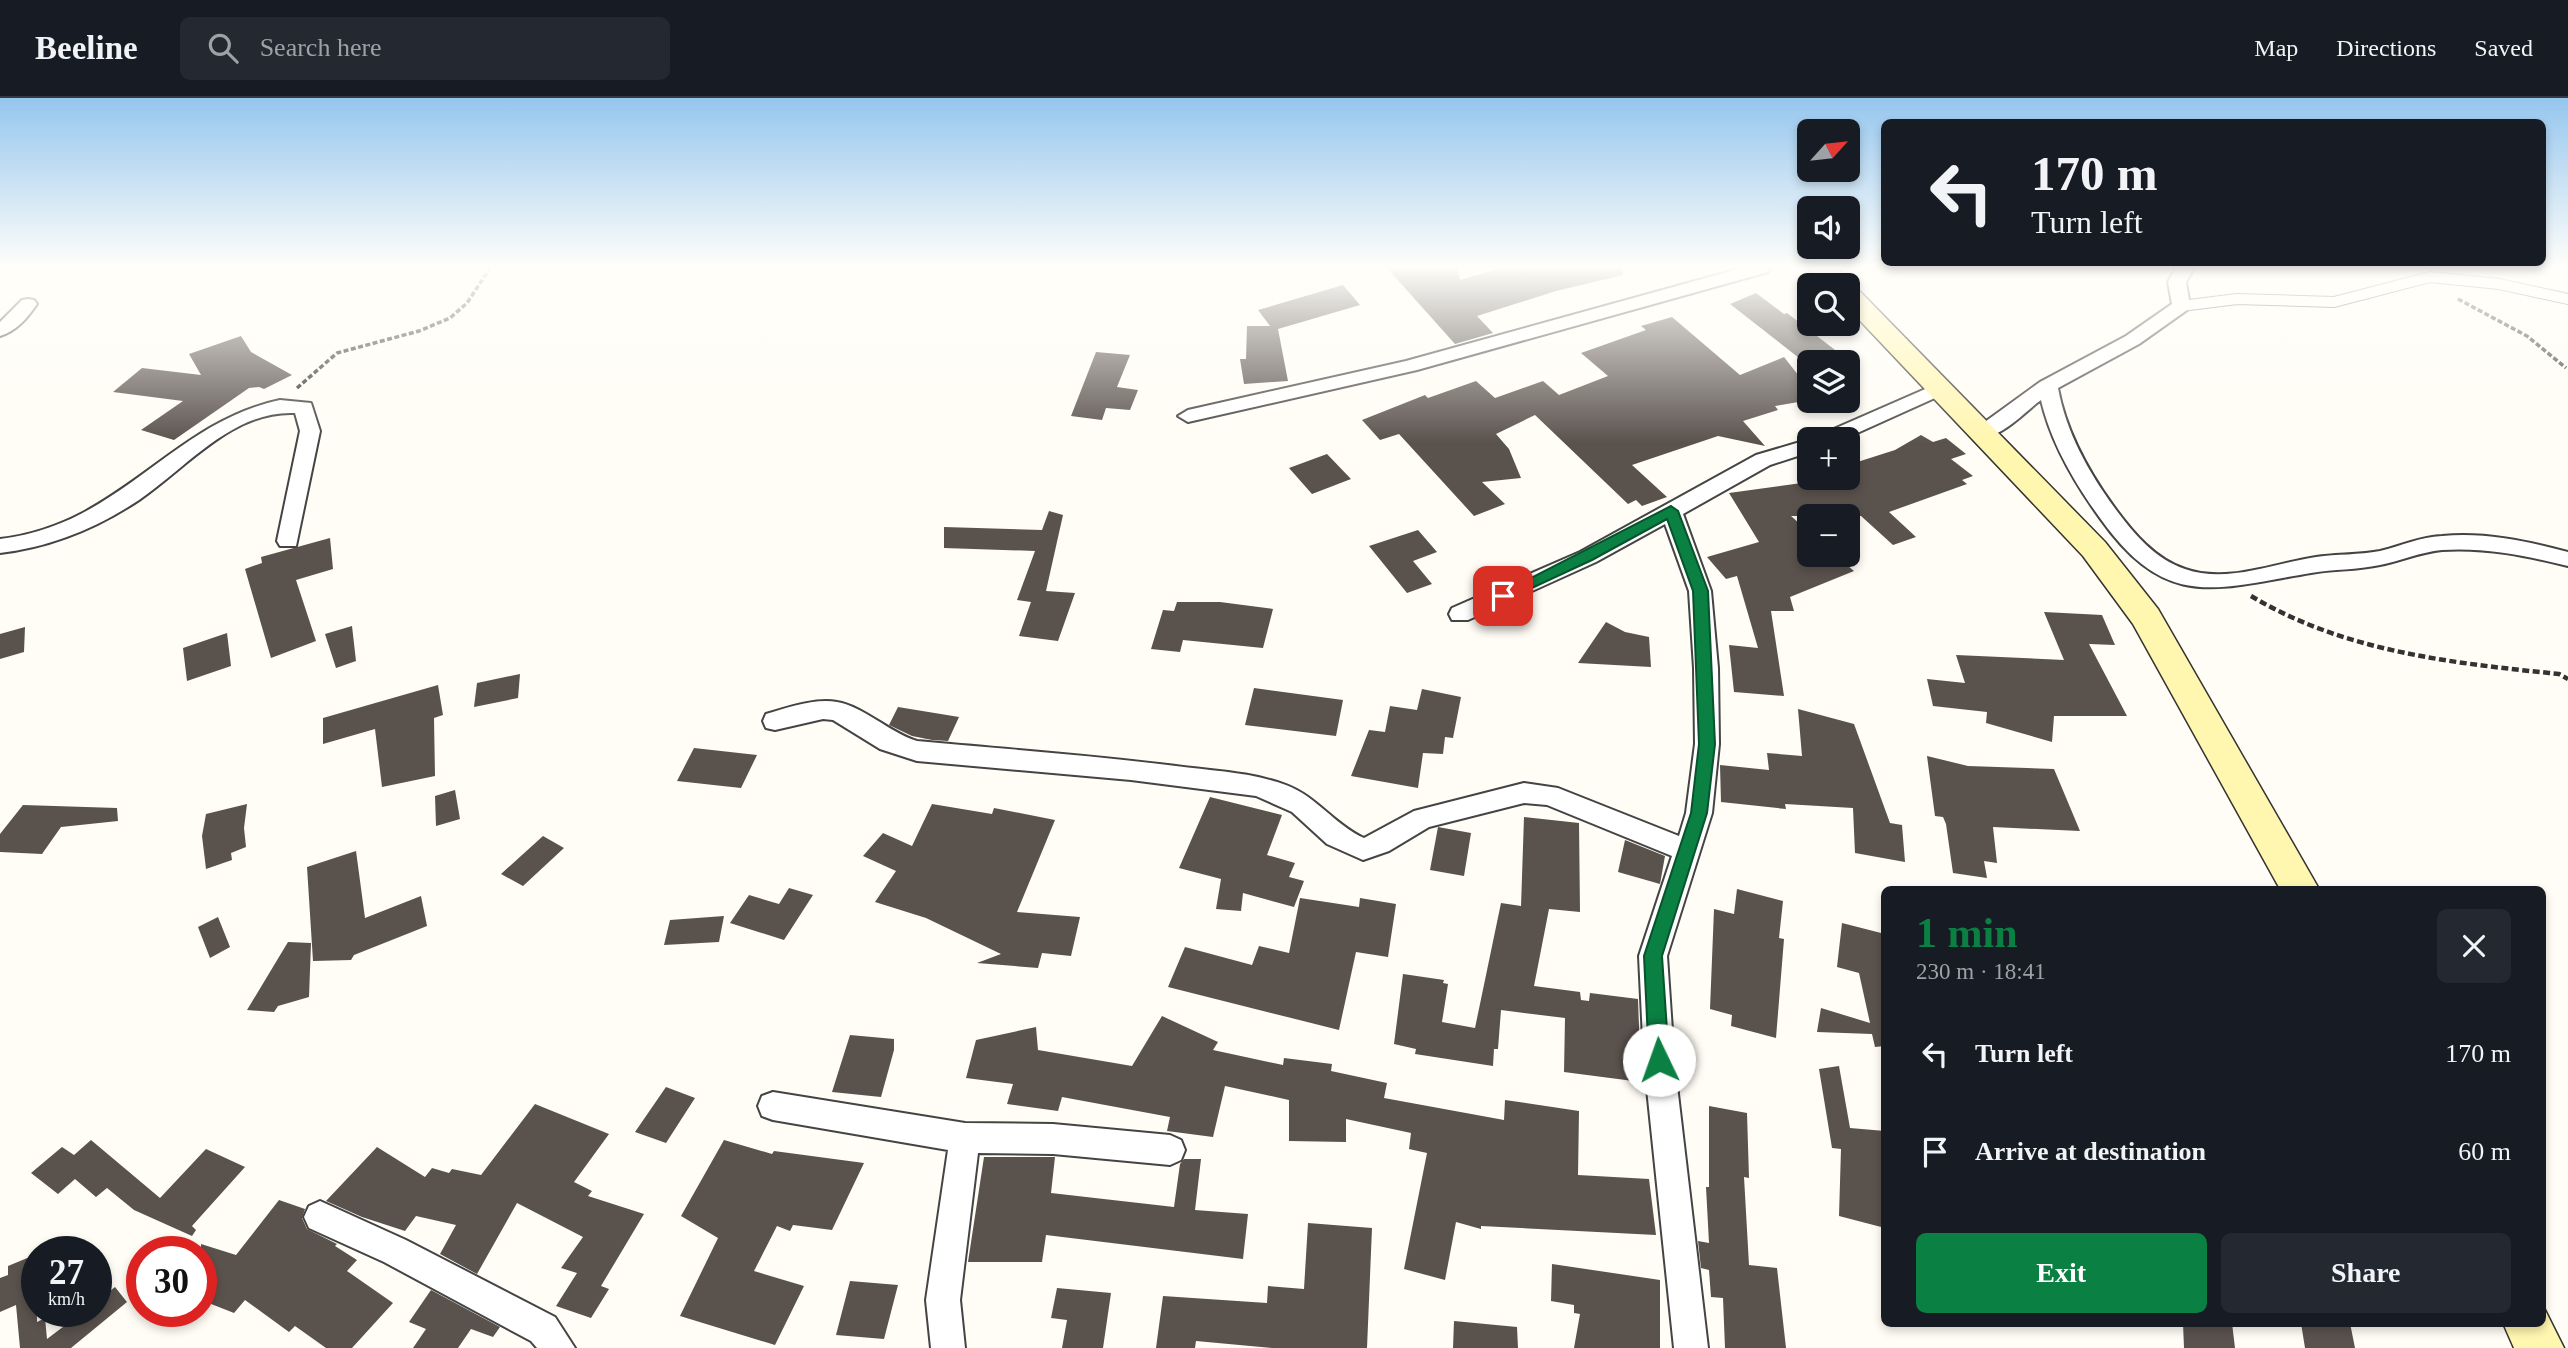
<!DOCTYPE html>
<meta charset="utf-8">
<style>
body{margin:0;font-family:"Times New Roman",serif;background:#242831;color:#f1f3f6;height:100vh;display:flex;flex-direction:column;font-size:26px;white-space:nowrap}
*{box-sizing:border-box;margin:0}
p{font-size:23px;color:#9ea1a6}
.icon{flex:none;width:38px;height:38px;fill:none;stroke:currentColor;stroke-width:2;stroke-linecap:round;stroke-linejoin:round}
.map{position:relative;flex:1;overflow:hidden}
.details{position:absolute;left:1881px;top:788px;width:665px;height:441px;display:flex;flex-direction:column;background:#171b24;border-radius:10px;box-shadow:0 4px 10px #0003}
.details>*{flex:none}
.banner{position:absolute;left:1881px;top:21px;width:665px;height:147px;border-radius:10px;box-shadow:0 4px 10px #0003;background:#171b24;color:#f1f3f6;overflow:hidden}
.needle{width:46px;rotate:63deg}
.tools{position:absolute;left:1797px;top:21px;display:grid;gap:14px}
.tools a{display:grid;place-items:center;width:63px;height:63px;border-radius:10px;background:#171b24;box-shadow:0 4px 10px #0003;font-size:35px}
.speed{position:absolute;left:21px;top:1138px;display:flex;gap:14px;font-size:35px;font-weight:700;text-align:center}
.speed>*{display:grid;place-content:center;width:91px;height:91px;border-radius:50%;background:#171b24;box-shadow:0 4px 10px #0003;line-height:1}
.speed small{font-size:18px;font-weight:400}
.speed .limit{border:10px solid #d22;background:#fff;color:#111}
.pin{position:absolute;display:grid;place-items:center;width:60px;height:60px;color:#fff;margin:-30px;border-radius:14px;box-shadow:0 4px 10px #0006}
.me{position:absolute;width:77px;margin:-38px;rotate:357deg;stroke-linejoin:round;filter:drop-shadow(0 0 5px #0008)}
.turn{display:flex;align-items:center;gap:24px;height:147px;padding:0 35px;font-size:32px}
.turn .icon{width:91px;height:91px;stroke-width:2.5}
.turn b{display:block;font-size:49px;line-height:60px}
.round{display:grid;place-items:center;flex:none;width:74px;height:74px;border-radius:10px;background:#242831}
.overview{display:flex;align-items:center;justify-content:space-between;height:119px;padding:0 35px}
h1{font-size:42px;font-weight:700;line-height:52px;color:#0b8043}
.cta{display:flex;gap:14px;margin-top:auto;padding:14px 35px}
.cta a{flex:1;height:80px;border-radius:10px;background:#0b8043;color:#fff;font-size:28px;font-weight:700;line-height:80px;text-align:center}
.cta a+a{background:#242831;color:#f1f3f6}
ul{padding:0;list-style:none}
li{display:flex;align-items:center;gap:21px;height:98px;padding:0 35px}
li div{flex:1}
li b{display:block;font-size:26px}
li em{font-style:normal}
header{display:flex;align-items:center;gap:42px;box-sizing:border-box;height:98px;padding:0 35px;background:#171b24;border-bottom:2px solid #363941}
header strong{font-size:33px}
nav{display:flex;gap:38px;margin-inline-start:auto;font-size:24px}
.search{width:490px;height:63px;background:#242831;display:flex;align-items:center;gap:18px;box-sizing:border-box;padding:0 24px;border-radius:10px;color:#9ea1a6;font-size:26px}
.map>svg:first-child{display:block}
.building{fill:#5a524d}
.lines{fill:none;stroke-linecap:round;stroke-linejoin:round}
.lane-casing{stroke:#444;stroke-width:12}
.street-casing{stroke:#444;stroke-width:4}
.secondary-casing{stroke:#333;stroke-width:3}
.path-far1{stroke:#333;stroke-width:3.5;stroke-dasharray:5 2.5;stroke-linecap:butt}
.path{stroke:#333;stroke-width:4.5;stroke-dasharray:7 3.5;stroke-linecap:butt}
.lane{stroke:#fff;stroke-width:10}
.street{fill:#fff;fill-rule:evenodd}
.secondary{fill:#fff6b0;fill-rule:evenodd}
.route{fill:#0b8043;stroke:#07532c;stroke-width:2}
</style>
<header>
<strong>Beeline</strong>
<div class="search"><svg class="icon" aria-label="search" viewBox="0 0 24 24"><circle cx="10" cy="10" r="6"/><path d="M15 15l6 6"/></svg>Search here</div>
<nav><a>Map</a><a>Directions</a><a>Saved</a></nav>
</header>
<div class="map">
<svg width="2568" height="1250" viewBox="0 0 2568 1250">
<rect width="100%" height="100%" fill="#fffdf5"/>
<!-- building -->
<path class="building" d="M1387,170H1458L1460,182L1500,170H1622L1623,177L1556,193L1477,218L1493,235L1455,246Z
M1343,187L1360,207L1278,231L1288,283L1244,286L1240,261H1246L1247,228H1270L1258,212Z
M1756,195L1784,216L1787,215L1839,255L1808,267L1730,206Z
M1672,219L1740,277L1784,259L1810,292V302L1775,308L1778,312L1743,323L1765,348L1718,338L1632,367L1667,399L1642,408L1636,402L1628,406L1535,317L1496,336L1509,351L1521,380L1482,384L1505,406L1474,418L1399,336L1380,342L1362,322L1425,297L1428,300L1476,283L1495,300L1543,283L1559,297L1608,278L1581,255L1646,232L1641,228Z
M241,238L251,254L292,277L264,291L259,289L249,290L174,342L141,332L183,303L113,294L142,270L201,277L189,256Z
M1096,254L1130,257L1117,289L1138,292L1130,312L1106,310L1102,322L1071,318Z
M1921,337L1933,344L1946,340L1966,356L1951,361L1973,378L1962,382L1967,386L1889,414L1916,439L1893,447L1861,418H1791L1810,435V457H1835L1854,473L1790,499L1794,513H1771L1784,598L1734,594L1729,547L1758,550L1737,478L1726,481L1707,459L1759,444L1729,395L1809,384L1812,387L1836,380H1848V367L1895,352Z
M1327,356L1351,381L1312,396L1289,370Z
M1049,413L1063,417L1046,493L1075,495L1058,543L1019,538L1031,504L1017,502L1035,453L944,450V429L1042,432Z
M1418,432L1437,454L1413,463L1432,486L1407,495L1369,448Z
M330,440L333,471L296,482L316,543L271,560L245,471L262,465L261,459Z
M1177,504H1220L1273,511L1263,550L1183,542L1180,554L1151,551L1163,512L1174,513Z
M2044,514L2102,517L2115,547L2089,546L2127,618H2054L2052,644L1986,625L1987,614L1933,608L1927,581L1965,585L1956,557L2064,562Z
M1606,524L1625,534L1649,539L1651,569L1578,565Z
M352,528L356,563L336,570L325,536Z
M25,529L24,554L0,561V536Z
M227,535L231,568L187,583L183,550Z
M520,576L518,600L474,609L477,585Z
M438,587L443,617L434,620L435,678L382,689L375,631L323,646V620Z
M1254,590L1343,602L1336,638L1245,627Z
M1422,591L1461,599L1453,640L1445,639L1443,656L1423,655L1418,690L1351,678L1369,632L1385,634L1390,608L1417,612Z
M898,609L959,619L948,643L932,642L912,638L889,627Z
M1798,611L1854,626L1890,725L1902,727L1905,764L1855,755L1853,710L1785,706L1786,711L1721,704L1720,667L1769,672L1767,655L1802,658Z
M694,650L757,657L741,690L677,683Z
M1927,658L1968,668L2054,671L2080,733L1993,729L1997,765L1984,763L1987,780L1953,775L1946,726L1943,719L1935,718Z
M455,692L460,721L436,728L435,698Z
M1210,699L1282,717L1267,757L1295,765L1289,779L1304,783L1294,809L1243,795L1241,813L1216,811L1221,781L1179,770Z
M247,706L244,730L246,749L231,755L232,762L206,771L202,738L206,716Z
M932,706L992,716L994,710L1055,722L1017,814L1080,819L1071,858L1042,855L1038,870L977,865L1001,856L926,820L875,804L896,773L863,758L883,735L912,748Z
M23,707L117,710L118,723L61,729L42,756L0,754V736Z
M1524,719L1579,725L1580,814L1549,811L1534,888L1580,894L1581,902L1589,903L1590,895L1638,901L1641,984L1564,974L1565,920L1501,912L1498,951H1494L1493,968L1415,956L1416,951L1394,946L1403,876L1444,882L1443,885L1448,886L1442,924L1475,930L1501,805L1521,808Z
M1438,729L1471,735L1464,778L1430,772Z
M543,738L564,750L523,788L501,776Z
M1625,742L1665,758L1660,786L1618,774Z
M356,753L365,820L421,798L427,828L354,857L351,862L313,863L307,769Z
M789,790L813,797L784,842L730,825L749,797L779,806Z
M1737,791L1783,803L1779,840L1784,841L1776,940L1731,928L1732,917L1710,911L1714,811L1734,816Z
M1300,800L1359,809L1360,800L1396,806L1388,859L1356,854L1339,932L1168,889L1185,849L1252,867L1259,848L1289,855Z
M724,818L719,844L664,847L670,822Z
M218,819L230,849L210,860L198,829Z
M1842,825L1885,836V948L1875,949L1872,936L1817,934L1821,910L1870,925L1859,875L1837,869Z
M288,844L311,845L309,899L278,908L274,914L247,912Z
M1162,918L1218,944L1213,952L1283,967L1284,960L1332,966L1331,973L1387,985L1384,1000L1504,1022L1505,1002L1579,1013L1578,1077L1649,1081L1656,1137L1481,1128V1131L1456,1124L1445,1182L1404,1171L1427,1055L1409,1051L1411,1035L1346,1021V1044L1289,1043V1002L1225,988L1213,1039L1167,1033L1170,1019L1062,999L1058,1013L1007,1006L1013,986L966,980L976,942L1036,929L1038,952L1132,968Z
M850,937L894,941V952L881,999L832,994Z
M1839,968L1850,1030L1885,1033V1130L1839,1118L1841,1051L1832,1050L1819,971Z
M666,989L695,1000L666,1045L635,1034Z
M535,1006L609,1036L574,1084L592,1093L588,1098L644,1116L601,1188L609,1191L591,1220L556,1208L577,1175L561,1170L583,1139L517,1105L477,1176L440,1156L456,1127L416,1118L405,1133L362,1119L326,1103L377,1049L425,1079L432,1070L449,1075L452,1071L481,1077Z
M1709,1008L1747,1015L1749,1080L1744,1079L1749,1167L1777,1170L1786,1250H1725L1723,1200L1711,1199L1709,1172L1701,1170L1698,1143L1709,1145L1706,1089H1709Z
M91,1042L160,1100L206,1051L245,1069L192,1128L196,1132L192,1138L134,1112L107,1090L96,1099L75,1081L58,1096L31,1075L62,1049L74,1057Z
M724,1042L772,1056L774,1053L864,1065L832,1132L793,1127L790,1133L777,1128L754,1173L804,1188L775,1247L680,1218L718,1140L681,1118Z
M984,1059H1055L1051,1095L1174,1109L1180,1066L1184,1061H1201L1195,1112L1248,1116L1243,1161L1046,1137L1042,1164H968Z
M279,1102L305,1111L302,1120L307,1131L337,1146L335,1148L357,1162L347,1173L393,1205L352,1250H326L295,1228L289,1234L245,1202L234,1215L201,1202V1146L236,1157Z
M1308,1125L1372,1130L1367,1250H1272L1196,1243L1195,1250H1156L1163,1198L1267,1205L1268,1188L1304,1191Z
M37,1156V1224L45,1220L47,1241L84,1213H96V1204L115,1189L127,1204L71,1250H20L16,1207L0,1214V1180L8,1177V1168Z
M1552,1166L1660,1182V1250H1574L1580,1216L1574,1215V1207L1551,1203Z
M850,1183L898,1187L884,1241L836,1237Z
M1057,1190L1111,1195L1103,1250H1062L1067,1222L1051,1220Z
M431,1192L500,1229L493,1239L471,1231L458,1250H413L426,1231L409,1224Z
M1454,1223L1517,1229L1518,1250H1453Z
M2183,1225H2232L2235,1250H2184Z
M2301,1225H2350L2355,1250H2305Z"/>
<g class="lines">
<!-- lane casing -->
<g class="lane-casing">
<path id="lane" d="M2181,208L2237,201L2334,204L2430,179L2499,186L2568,201"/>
</g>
<!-- street casing -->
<g class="street-casing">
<path id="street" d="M1742,170H1771L1768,174L1417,272L1188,324L1178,318L1188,312L1406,263Z
M2176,170H2194L2186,184L2190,208L2187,212L2139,246L2058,290C2066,334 2088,373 2114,409C2133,435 2155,461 2185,471C2227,486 2275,465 2316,459C2337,456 2359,457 2380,453C2401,448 2420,439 2442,438C2485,434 2527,443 2568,454V468C2527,458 2485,449 2442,452C2420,454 2401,463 2380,467C2357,472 2334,471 2311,475C2214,491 2166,513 2100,420C2074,384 2051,345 2041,302C2023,315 1998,345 1974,338L1971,334L2040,284L2126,238L2172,206L2168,184Z
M28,201L34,202L37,206C27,220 17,233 0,238V224L22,202Z
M1939,285L1949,291L1946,295L1844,341H1817L1820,337Z
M280,302L311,305L320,333L296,448H280L277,443L300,333L295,315C233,312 187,369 139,402C97,430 51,449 0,455V441C121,427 171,325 280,302Z
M1810,341V354L1770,367L1683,416L1711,493L1718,570L1719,646L1712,715L1667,858L1674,962L1708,1250H1674L1644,962L1639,858L1672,758L1547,707L1524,705L1429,729L1389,753L1363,762L1327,746L1292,714L1256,698L1131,682L917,663L880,651L833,622L823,621L775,632L766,630L763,623L766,616C787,610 815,600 837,604C863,608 890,635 917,643C1003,651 1090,657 1176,668C1213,673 1251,674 1286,687C1316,698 1335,727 1364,740L1414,713L1524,685L1558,690L1679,738L1686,715L1695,646L1694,570L1689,493L1665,426L1596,464L1468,522H1452L1449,516L1452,510L1580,454L1756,357Z
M773,994L965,1025L1053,1026L1170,1037L1181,1042L1185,1052L1181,1062L1170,1067L1053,1056L978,1055L960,1202L965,1250H931L926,1202L948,1052L773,1022L762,1018L758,1008L762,998Z
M320,1103L406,1142L555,1219L575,1250H537L531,1243L384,1164L309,1130L304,1119L309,1108Z"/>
</g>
<!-- secondary casing -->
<g class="secondary-casing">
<path id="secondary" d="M1809,170H1837L2105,444L2158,511L2319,791H2280L2133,526L2083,458L1848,210V187H1826Z
M2543,1208L2564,1250H2514L2503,1225H2543Z"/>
</g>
<!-- path-far1 -->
<path class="path-far1" d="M2458,201L2527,238L2566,270
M297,290L337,255L419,233L450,220L467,205L490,170"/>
<!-- path -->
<path class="path" d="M2251,498C2345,554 2452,565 2559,576L2568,581"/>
<!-- lane -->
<use href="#lane" class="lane"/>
<!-- street -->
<use href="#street" class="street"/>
<!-- secondary -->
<use href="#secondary" class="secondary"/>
</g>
<!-- sky -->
<linearGradient id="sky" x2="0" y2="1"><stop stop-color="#95c6ee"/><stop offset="0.49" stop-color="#fffefa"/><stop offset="1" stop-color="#fffefa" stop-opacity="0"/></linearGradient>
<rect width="2568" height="345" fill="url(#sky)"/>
<!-- route -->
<path class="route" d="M1671,408L1678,413L1708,493L1715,646L1707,715L1662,858L1669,962L1666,968L1659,971L1652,968L1649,962L1644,858L1691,715L1699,646L1693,493L1667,421L1592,462L1508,501L1503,503L1496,498Z"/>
</svg>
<div class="tools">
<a><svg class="needle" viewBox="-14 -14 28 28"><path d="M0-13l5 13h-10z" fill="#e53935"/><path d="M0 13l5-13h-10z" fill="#9ea1a6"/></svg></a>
<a><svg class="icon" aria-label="sound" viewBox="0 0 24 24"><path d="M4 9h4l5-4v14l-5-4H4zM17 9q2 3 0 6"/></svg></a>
<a><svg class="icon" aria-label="search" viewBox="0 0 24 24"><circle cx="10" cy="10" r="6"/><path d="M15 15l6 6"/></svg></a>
<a><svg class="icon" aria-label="layers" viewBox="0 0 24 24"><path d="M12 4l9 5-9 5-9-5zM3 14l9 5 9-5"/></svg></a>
<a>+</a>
<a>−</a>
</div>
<div class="speed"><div>27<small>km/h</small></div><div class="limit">30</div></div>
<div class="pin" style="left:1503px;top:498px;background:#d93025"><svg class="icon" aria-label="arrive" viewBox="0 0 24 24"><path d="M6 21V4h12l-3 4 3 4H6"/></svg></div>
<svg class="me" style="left:1659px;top:962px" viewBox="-20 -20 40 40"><circle r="19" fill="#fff"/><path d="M0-13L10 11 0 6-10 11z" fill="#0b8043"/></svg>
<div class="banner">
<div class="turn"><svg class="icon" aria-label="left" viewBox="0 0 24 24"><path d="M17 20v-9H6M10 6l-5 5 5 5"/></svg><div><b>170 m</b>Turn left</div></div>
</div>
<section class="details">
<div class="overview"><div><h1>1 min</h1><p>230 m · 18:41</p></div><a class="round"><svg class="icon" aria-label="close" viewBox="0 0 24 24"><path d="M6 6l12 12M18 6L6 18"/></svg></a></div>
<ul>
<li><svg class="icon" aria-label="left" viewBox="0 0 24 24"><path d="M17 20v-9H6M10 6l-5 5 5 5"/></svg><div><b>Turn left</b></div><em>170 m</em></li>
<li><svg class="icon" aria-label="arrive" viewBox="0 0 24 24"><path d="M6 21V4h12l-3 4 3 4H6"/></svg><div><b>Arrive at destination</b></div><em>60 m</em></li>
</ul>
<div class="cta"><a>Exit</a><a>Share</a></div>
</section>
</div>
